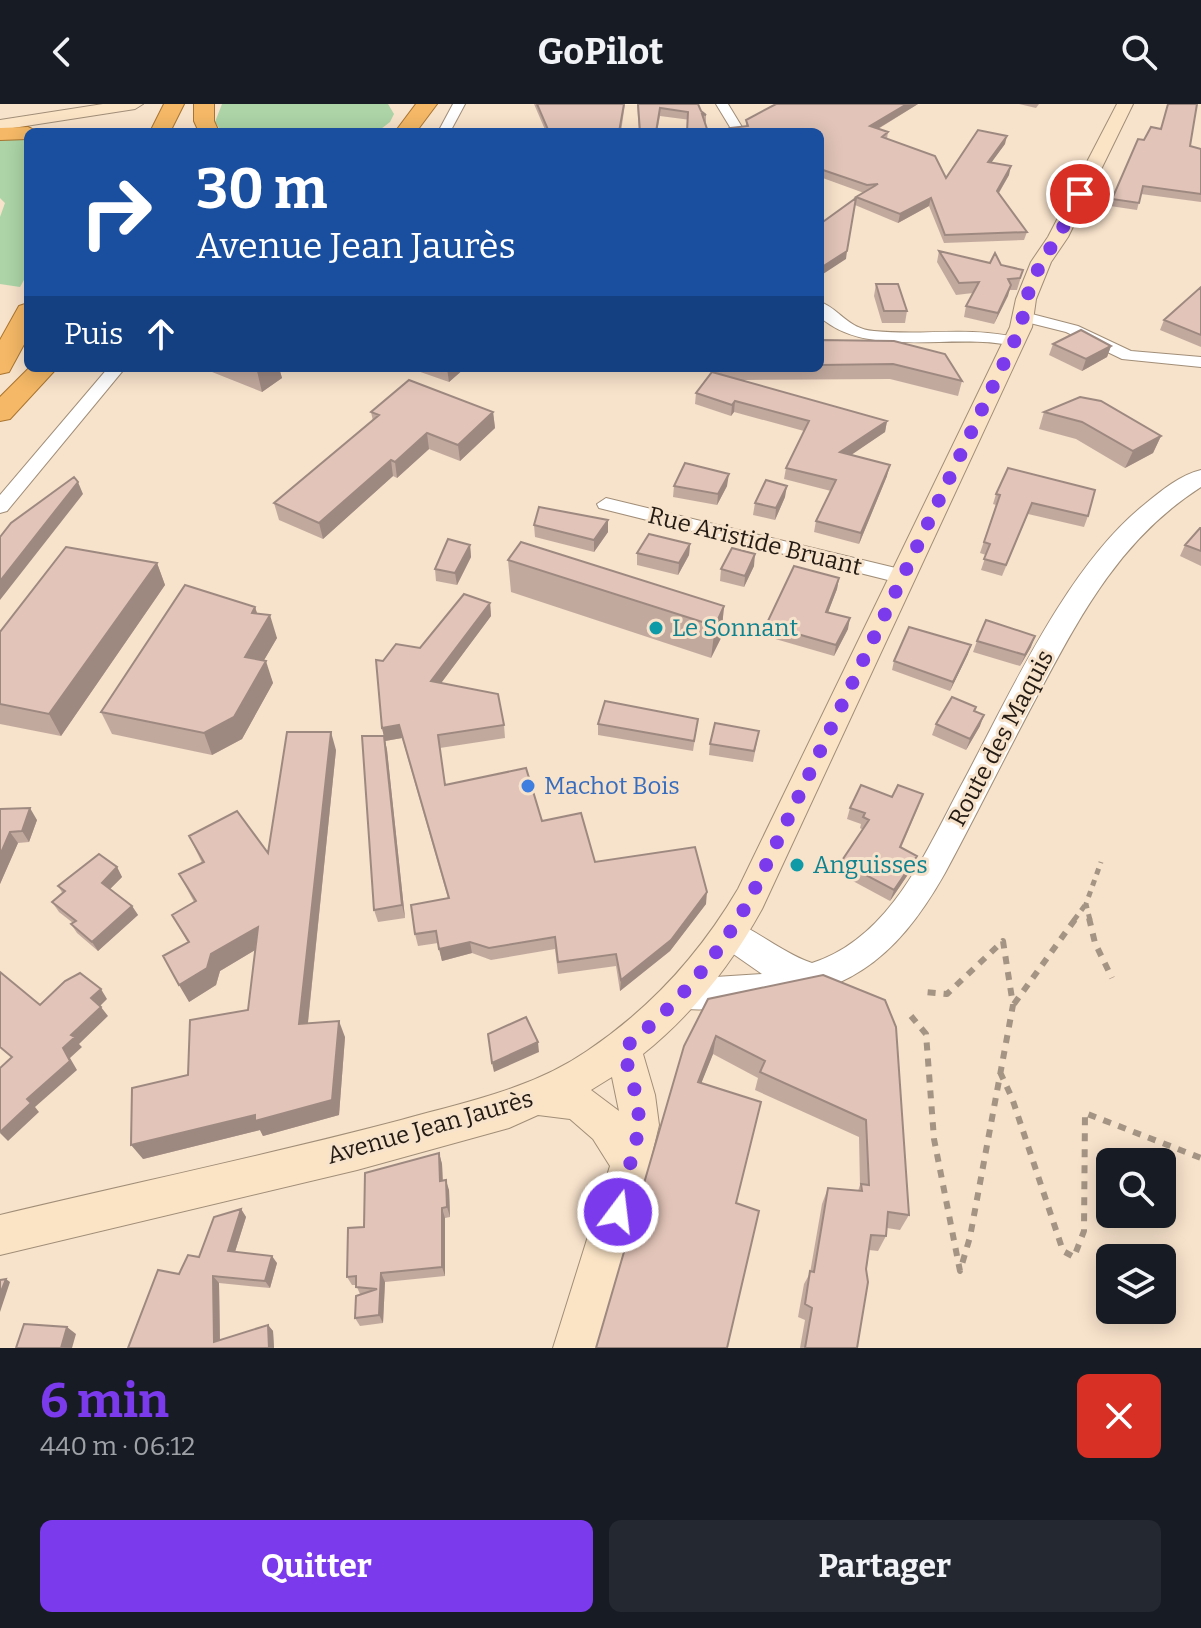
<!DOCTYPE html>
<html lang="fr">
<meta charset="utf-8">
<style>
body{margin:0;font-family:Bitter,serif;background:#242831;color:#f1f3f6;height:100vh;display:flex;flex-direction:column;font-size:30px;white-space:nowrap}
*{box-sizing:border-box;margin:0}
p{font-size:26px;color:#9ea1a6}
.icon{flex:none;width:44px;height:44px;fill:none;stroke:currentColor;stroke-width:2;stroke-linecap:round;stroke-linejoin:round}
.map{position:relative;height:1244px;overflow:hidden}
.sheet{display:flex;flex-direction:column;background:#171b24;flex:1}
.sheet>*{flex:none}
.hud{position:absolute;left:24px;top:24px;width:800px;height:244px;border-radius:12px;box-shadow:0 4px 20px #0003;background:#1a4fa0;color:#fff;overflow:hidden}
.fabs{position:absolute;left:1096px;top:1044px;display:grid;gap:16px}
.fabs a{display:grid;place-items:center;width:80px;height:80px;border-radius:12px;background:#171b24;box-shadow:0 4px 20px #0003;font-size:40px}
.pin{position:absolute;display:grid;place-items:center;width:68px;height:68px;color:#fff;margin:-34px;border:4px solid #fff;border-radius:50%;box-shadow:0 2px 8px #0007}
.me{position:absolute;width:88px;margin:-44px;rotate:15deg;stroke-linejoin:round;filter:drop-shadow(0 0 6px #0008)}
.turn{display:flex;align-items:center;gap:28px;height:168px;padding:0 40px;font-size:36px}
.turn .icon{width:104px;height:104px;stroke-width:2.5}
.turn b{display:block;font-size:56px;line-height:68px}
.then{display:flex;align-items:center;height:76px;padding:0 40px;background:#0003;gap:16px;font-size:30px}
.round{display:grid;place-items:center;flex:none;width:84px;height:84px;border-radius:12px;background:#242831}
.overview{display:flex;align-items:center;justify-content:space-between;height:136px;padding:0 40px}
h1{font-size:48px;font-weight:700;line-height:60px;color:#7c3aed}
.action{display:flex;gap:16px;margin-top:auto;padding:16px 40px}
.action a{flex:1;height:92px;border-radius:12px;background:#7c3aed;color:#fff;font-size:32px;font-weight:700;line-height:92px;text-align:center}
.action a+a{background:#242831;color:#f1f3f6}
header{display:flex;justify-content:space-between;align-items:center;height:104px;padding:0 40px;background:#171b24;font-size:36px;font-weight:700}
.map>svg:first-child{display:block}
.green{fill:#acd4a7}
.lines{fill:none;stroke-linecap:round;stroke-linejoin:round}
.minor-casing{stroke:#a18e78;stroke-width:2}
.tertiary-casing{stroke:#a18e78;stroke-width:2}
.secondary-casing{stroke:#a18e78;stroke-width:2}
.trunk-casing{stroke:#aa7530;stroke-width:2}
.path-far1{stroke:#a49483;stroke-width:5;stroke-dasharray:6 6;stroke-linecap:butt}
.path{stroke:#a49483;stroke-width:6;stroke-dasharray:8 8;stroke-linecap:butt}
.minor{fill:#fff;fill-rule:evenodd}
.tertiary{fill:#fff;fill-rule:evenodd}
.secondary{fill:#fbe4c6;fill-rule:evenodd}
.trunk{fill:#f4b866;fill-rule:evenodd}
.wall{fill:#c2a99e}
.shaded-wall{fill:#9e8981}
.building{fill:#e2c4b8;stroke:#9e8981;stroke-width:2}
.route{stroke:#7c3aed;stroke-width:14;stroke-dasharray:0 25.2}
.culture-dot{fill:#0f9aa8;stroke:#f7e2cb;stroke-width:3}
.shop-dot{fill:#3f7fe0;stroke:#f7e2cb;stroke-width:3}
.labels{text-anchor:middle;stroke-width:6;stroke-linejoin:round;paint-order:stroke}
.street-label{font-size:24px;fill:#231b13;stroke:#f7e2cb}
.culture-label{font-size:24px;fill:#0d838f;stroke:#f7e2cb;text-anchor:start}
.shop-label{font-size:24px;fill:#366cbe;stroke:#f7e2cb;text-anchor:start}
</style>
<header><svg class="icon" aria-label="back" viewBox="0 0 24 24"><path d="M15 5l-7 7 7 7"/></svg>GoPilot<svg class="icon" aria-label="search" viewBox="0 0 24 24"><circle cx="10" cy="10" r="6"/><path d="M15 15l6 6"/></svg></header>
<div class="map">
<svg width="1201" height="1244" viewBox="0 0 1201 1244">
<rect width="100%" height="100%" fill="#f7e2cb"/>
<!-- green -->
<path class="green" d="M222,0H388L394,10L390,18L377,28H222L215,18Z
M6,34L28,36V169L20,183L0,180V113L5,99L0,94V35Z"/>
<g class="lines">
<!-- minor casing -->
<g class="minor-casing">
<path id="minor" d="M453,0H465L450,28H438Z
M716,0H728L745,28H733Z
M820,198C839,204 847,225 874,227C923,232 971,222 1019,234L1021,237L1013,242C954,228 868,256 820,213Z
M1024,208L1078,222L1131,247L1201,253V263L1122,255L1066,228L1018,216L1016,213Z
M108,264H125L7,407L0,409V391Z
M606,394L904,466L914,473L904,480L599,404L597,400Z"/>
</g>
<!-- tertiary casing -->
<g class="tertiary-casing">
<path id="tertiary" d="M1201,366V383C1123,433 1083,506 1041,585C1008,646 978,708 945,769C894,859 844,893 739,902C717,904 693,909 672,901L667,890L672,879L684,875L762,870L719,840L714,830L719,820L730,816C759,827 782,849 812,859C891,834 927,745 963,678C1010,590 1067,462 1145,400C1161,387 1180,371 1201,366Z"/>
</g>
<!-- secondary casing -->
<g class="secondary-casing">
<path id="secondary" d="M103,0H143L135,5L0,26V16Z
M1117,0H1133L1068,133L1051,158L1036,195L1032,223L762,805C731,861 693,910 643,950L655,991L659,1021L638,1108L597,1244H553L610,1062L593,1035L570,1015L538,1011L509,1024L357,1066L0,1151V1111C134,1079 268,1051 401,1016C465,998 532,985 587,947C651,904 699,851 738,785L1010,223L1016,195L1031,158L1048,133ZM612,973L619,1007L591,986Z"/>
</g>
<!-- trunk casing -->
<g class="trunk-casing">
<path id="trunk" d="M164,0H184L170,28H150Z
M194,0H214V17L219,28H199L194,17Z
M416,0H437L416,28H395Z
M28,23L38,28H28V35L0,36V24Z
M28,199V233L9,268L0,270V236L19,202Z
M29,264H57L10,315L0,317V293Z"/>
</g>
<!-- path-far1 -->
<path class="path-far1" d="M1074,816L1086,800
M1090,816L1086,800L1101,758"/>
<!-- path -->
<path class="path" d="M1089,814L1095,839L1112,874
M1014,900L1076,814
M911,912L926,930L934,1035L960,1167L970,1133L1013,901L1003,837L947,890L925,888
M1000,968L1012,994L1063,1147L1074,1153L1084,1127L1085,1009L1201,1054"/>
<!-- minor -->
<use href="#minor" class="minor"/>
<!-- tertiary -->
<use href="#tertiary" class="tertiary"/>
<!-- secondary -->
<use href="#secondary" class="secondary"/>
<!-- trunk -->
<use href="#trunk" class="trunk"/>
</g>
<!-- wall -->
<path class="wall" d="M534,0H625L621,28H546Z
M637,0H698L701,7L706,11V18L660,12L657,28H639Z
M918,0L878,25L888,28L887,35L946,74L1005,40L991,58L1009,71L999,89L1027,128L1024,136L944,139L929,102L898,119L855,101L856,93L864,89L820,73V28H730V24L746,23V16Z
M1019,0H1039L1036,4Z
M1190,42L1201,45V98L1141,90L1137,106L1110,102L1112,95Z
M939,147L1023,166L1017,186H1009L994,220L964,213L966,202L973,189L956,191L937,158Z
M876,180L907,207L905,219H882L874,192Z
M1201,183V243L1160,226L1164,216Z
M820,236L962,277L958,292L890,275L741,276L887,317L885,328L850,351L887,372L859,440L814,428L816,417L831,387L784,375L786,364L804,327L734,308L731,312L695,300L696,289L714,269V264H820Z
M1053,240L1111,242L1107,253L1082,267L1049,251Z
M206,264H279L282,274L262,288L207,266Z
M409,264H465L449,278Z
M519,264H543V266L519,265Z
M371,308H493L495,324L460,357L429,345L397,374L393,372L323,435L279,416L274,399L373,317Z
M1044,308L1161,332L1153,349L1125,364L1076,335L1039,325Z
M674,382H727L717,401L673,393Z
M996,390L1088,412L1084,423L1028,410L1002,472L981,466L986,451L980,449L996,401L993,400Z
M785,393L775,416L753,411L755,399Z
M608,416V428L594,448L535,433L534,421Z
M1201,424V462L1180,452L1185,441Z
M690,440L689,451L678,471L637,461V449Z
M470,441L471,453L457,481L436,477L435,465Z
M508,456L724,502L721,534L711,554L511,488Z
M157,459L165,481L61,632L0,620V528Z
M754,462L744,483L720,477L721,465Z
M839,474L837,485L828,508L848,525L834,552L765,532L766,521Z
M490,499L491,512L441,579L504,621L505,634L440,644L445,681L542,717L595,758L706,800L670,847L620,887L616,862L558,870L555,845L491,856L472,849L442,857L438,839L418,842L415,830L448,794L402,634L385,637L382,624L383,557L420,544Z
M255,503L257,509L277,534L264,556L273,579L242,635L212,651L112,630L101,608Z
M977,537L1031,543L1020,562L973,548Z
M968,550L950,587L892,566L894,557Z
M975,607L980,622L966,646L932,631L936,620Z
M698,615L693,647L598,631V620Z
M384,632L387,646L405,814L378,818L374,806Z
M757,638L753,658L709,651L710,640Z
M336,646L308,919L345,933L339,1011L263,1032L260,1026L143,1055L188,971L248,906L255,846L220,867L216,881L189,898L188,839L172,811L194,798L179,770L202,759L189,732L268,749Z
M892,693L919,701L901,744L917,752L913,763L890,797L838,769L841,758L863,726L860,724L861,720L847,715L850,704Z
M0,705L37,716L29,738L18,739L0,780Z
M117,763L122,773L110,785L132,802L138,811L98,847L77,829L71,820L73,819L59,808L52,798L63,790L58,782Z
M823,871L909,1111L900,1126L887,1124L886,1132L878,1147L869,1146L857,1244H800L805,1216L798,1213L804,1180L810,1169L822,1100L828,1084L858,1087L860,1081L859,1033L755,986L758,974L713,950L701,979L736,1099L727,1244L684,942Z
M439,1049L442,1060L443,1077L449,1086L450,1113L445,1114V1172L385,1178L383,1219L360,1222L355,1214L360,1190L356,1181H352L347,1173L364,1123Z
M241,1105L246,1113L235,1148L277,1159L270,1184L219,1179L220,1236L268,1221L273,1227L274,1244H128L179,1170L199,1153Z"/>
<!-- shaded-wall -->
<path class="shaded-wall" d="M907,0H918L869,30L870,22Z
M1007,32L1005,40L986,66L988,58Z
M1011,62L1009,71L995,95L997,87Z
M931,94L929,102L898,119L900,110Z
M847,147L846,155L820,172L822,163Z
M1011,181L1008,192L994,220L998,209Z
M1111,242L1107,253L1082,267L1086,255Z
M261,264H279L282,274L262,288L257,267Z
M447,264H465L449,278Z
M735,297L734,308L731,312L732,301Z
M493,308L495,324L460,357L458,341Z
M887,317L885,328L838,360L840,348Z
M427,329L429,345L397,374L395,358Z
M1161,332L1153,349L1125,364L1133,347Z
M391,356L393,372L323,435L319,419Z
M890,361L887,372L859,440L861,429Z
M729,370L727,382L717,401L718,390Z
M78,378L83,390L0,496V477Z
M787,382L785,393L775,416L776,404Z
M608,416V428L594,448V436Z
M690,440L689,451L678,471L679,459Z
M470,441L471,453L457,481L455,469Z
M755,450L754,462L744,483L745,472Z
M157,459L165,481L61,632L49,610Z
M839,474L837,485L824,519L826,508Z
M490,499L491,512L433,590L431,577Z
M724,502L721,534L711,554L715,522Z
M255,503L262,525L270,511L277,534L253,575L245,553L252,509Z
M850,514L848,525L834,552L836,541Z
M1035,532L1031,543L1020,562L1025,551Z
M971,541L968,550L950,587L953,578Z
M266,557L273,579L242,635L212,651L204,629Z
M984,611L980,622L966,646L970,635Z
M399,621L402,634L385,637L382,624Z
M331,628L336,646L306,936L299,920Z
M384,632L387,646L405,814L402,801Z
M30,704L37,716L29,738L22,727Z
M10,728L18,739L0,780V751Z
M917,752L913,763L890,797L894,786Z
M117,763L122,773L107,788L102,779Z
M707,788L706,800L670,847L620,887L621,876Z
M132,802L138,811L98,847L92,838Z
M258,823L265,840L220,867L216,881L189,898L179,881L211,850Z
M470,838L472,849L442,857L439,845Z
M101,885L107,895L98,904L91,894Z
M101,903L108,912L79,940L82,943L70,954L77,966L35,1003L39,1008L8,1037L0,1029L27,995L71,931Z
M339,917L345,933L339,1011L263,1032L260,1026L143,1055L131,1041Z
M716,932L713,950L695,995L698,978Z
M538,938L539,948L494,968L492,959Z
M439,1049L442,1060L443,1087L440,1077Z
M446,1076L449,1086L450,1113L447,1103Z
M442,1104L445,1114V1172L442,1163Z
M241,1105L246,1113L233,1154L228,1147Z
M272,1152L277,1159L270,1184L265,1177Z
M381,1169L385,1178L383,1219L379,1211Z
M213,1172L219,1179L220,1243L214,1238Z
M6,1175L10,1178L0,1208V1190Z
M268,1221L273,1227L274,1244H269Z
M67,1223L76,1230L72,1244H61Z"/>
<!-- building -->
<path class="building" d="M537,0H624L619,28H549Z
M638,0H698L701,7L706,11L702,10L708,28H687L688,8L660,4L656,28H640Z
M776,0H907L870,22L888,28L882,33L935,52L946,74L978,26L1007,32L988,58L1011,62L997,87L1027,128L945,131L931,94L900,110L856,93L878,80L867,81L820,65V28H733L730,24L748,22L746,16Z
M1168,0H1197L1190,42L1201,45V90L1143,82L1139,99L1112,95L1138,35L1144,36L1151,23L1161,25Z
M856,94L847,147L822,163L820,159V120Z
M939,147L990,159L995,149L1001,161L1023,166L1020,174L1008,175L1011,181L998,209L966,202L979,178L959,179Z
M876,180H898L907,207H884Z
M1201,183V231L1164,216Z
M1081,226L1111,242L1086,255L1053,240Z
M820,236L894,237L945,250L962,277L893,260L820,261Z
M712,268L887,317L840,348L890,361L861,429L816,417L836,376L786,364L809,317L735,297L732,301L696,289Z
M409,276L493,308L458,341L427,329L395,358L391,356L319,419L274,399L379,311L371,308Z
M1080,293L1101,297L1161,332L1133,347L1082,318L1044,308Z
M685,359L729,370L718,390L674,382Z
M1008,364L1095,386L1088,412L1032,399L1006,461L984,455L990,440L984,438L1000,391L996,390Z
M74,373L78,378L0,477V433L11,419Z
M766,376L787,382L776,404L755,399Z
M539,403L608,416L594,436L534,421Z
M1200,424H1201V447L1185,441Z
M649,430L690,440L679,459L637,449Z
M448,435L470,441L455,469L435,465Z
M521,438L724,502L715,522L508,456Z
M66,443L157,459L49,610L0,600V528Z
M732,444L755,450L745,472L721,465Z
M794,462L839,474L826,508L850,514L836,541L766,521Z
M185,481L255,503L252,509L270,511L245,553L266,557L234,613L204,629L101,608Z
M464,490L490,499L431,577L498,590L504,621L438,631L445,681L526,664L542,717L581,709L595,758L695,743L707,788L671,836L621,876L616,850L558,858L555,833L489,844L470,838L439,845L436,827L415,830L411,801L449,794L399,621L382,624L376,556L383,557L396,540L420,544Z
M986,516L1035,532L1025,551L977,537Z
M909,523L971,541L953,578L894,557Z
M952,593L976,603L974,607L984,611L970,635L936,620Z
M605,597L698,615L694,637L598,620Z
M715,619L759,627L754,647L710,640Z
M287,628H331L299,920L339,917L332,996L255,1017V1011L131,1041L132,984L188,971L190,916L248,906L258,823L211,850L207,864L179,881L163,852L189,838L172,811L196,797L179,770L204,758L189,732L237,707L268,749Z
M362,632H384L402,801L374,806Z
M861,681L892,693L898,681L923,690L900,743L917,752L894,786L841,758L869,716L863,713L865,709L850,704Z
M30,704L22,727L10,728L0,751V705Z
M99,750L117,763L102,779L132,802L92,838L71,820L76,817L52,798L65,787L58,782Z
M0,868L40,901L65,877L80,869L101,885L91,894L101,903L71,931L75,933L63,944L70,957L27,995L31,999L0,1028V964L12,953L0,943Z
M823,871L885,896L896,923L909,1111L888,1108L886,1132L871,1131L866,1165L868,1178L857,1244H805L812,1204L805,1200L810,1167L814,1168L828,1084L862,1087L861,1080L869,1081L866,1016L760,968L765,957L716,932L698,978L761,998L736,1099L759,1107L727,1244H596L684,942L708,895Z
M526,913L538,938L492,959L488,930Z
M439,1049L440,1077L446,1076L447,1103L442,1104V1163L381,1169L379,1211L355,1214L356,1192L377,1185L356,1183V1172L347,1173L348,1124L364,1123L365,1069Z
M241,1105L228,1147L272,1152L265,1177L213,1172L214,1238L268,1221L269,1244H128L158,1166L179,1170L188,1151L199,1153L214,1113Z
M6,1175L0,1190V1176Z
M24,1220L67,1223L61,1244H16Z"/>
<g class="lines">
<!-- route -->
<path class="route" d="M618,1108L640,1021L636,991L623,945C678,900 715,857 750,795L1021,223L1026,195L1041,158L1058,133L1080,90"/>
</g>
<!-- markers -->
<g class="culture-dot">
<circle cx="656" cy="524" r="8"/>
<circle cx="797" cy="761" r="8"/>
</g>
<circle class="shop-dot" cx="528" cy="682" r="8"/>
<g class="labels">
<!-- street labels -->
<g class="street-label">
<text transform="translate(755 437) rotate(14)" y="8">Rue Aristide Bruant</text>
<text transform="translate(1001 634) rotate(-62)" y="8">Route des Maquis</text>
<text transform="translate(430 1023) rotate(-16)" y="8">Avenue Jean Jaurès</text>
</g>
<!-- culture labels -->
<g class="culture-label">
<text x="672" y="532">Le Sonnant</text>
<text x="813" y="769">Anguisses</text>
</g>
<!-- shop labels -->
<g class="shop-label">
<text x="544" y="690">Machot Bois</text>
</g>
</g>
</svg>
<div class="fabs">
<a><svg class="icon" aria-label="search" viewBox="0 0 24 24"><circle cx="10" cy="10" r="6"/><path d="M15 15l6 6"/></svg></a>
<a><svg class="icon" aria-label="layers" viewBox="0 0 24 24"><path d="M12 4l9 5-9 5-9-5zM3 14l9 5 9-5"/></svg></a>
</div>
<div class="pin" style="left:1080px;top:90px;background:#d93025"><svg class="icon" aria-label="arrive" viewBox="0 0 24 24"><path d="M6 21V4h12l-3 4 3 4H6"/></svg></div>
<svg class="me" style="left:618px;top:1108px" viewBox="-20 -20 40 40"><circle r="17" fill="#7c3aed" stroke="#fff" stroke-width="3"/><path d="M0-11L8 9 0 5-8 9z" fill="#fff"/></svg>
<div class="hud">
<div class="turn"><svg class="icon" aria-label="right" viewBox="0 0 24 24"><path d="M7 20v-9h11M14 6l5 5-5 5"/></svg><div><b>30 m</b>Avenue Jean Jaurès</div></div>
<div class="then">Puis<svg class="icon" aria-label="ahead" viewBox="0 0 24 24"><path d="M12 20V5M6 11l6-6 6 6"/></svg></div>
</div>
</div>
<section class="sheet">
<div class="overview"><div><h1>6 min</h1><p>440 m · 06:12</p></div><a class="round" style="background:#d93025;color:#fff"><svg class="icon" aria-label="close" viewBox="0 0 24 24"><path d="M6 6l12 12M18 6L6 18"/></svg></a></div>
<div class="action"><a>Quitter</a><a>Partager</a></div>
</section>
